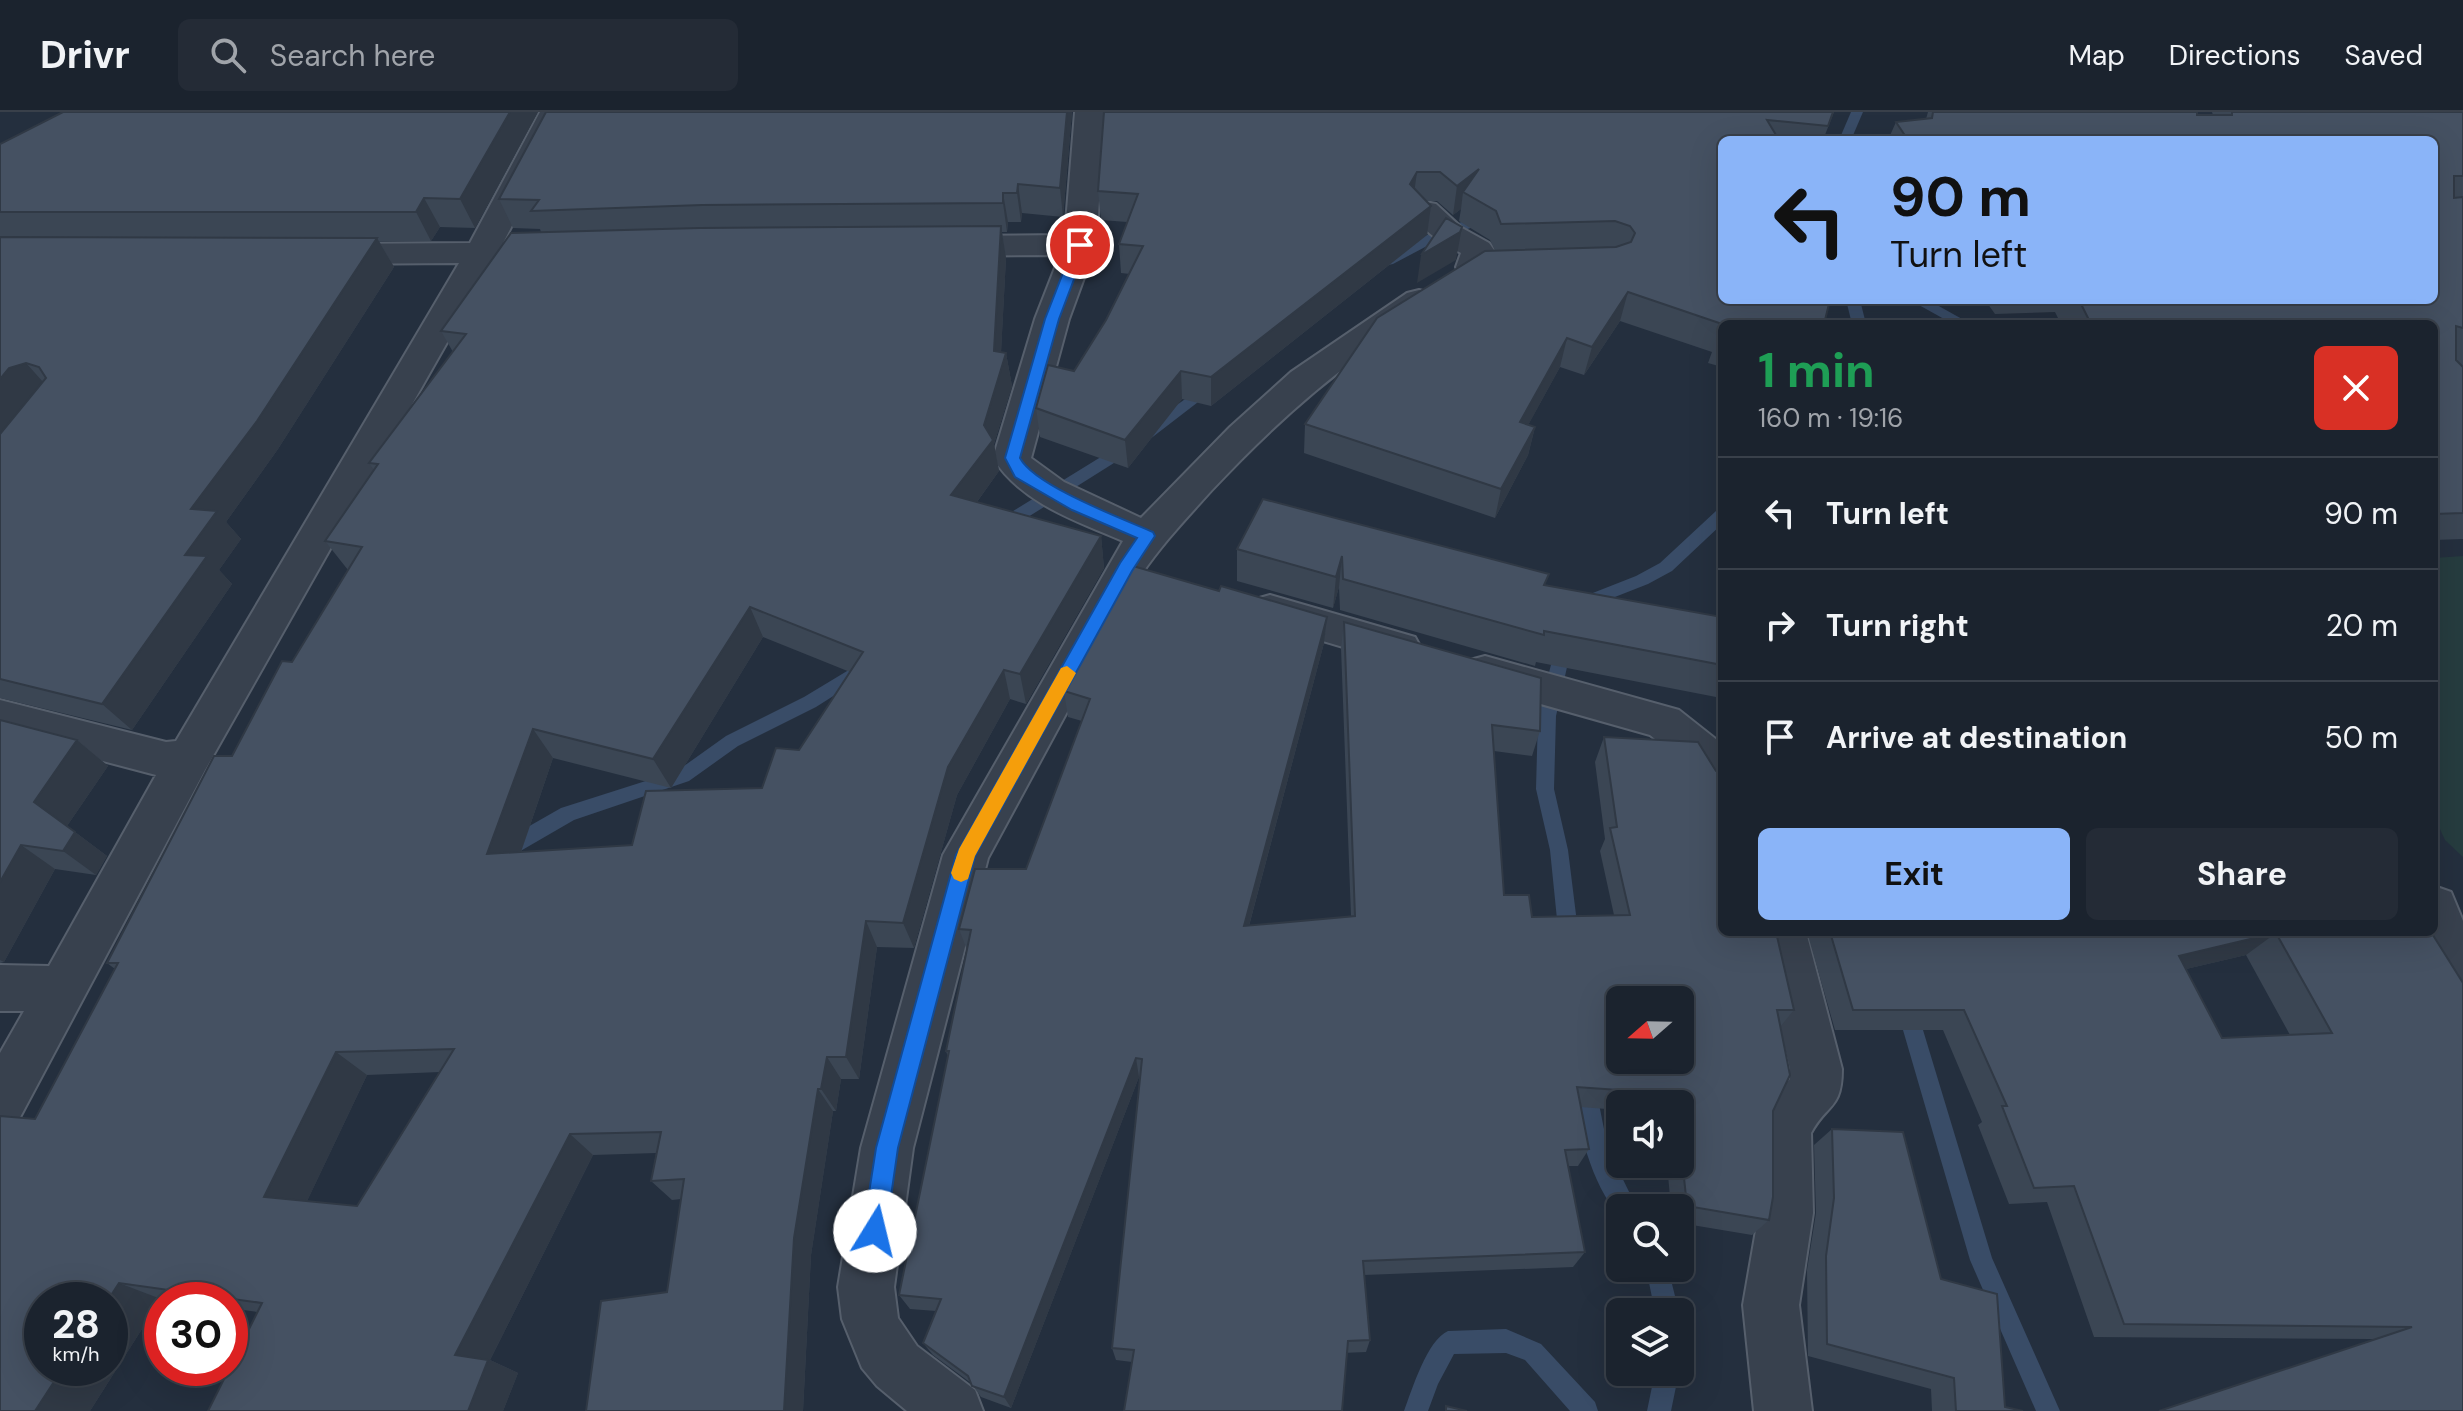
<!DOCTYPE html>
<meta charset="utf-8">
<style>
body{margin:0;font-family:"DM Sans",sans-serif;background:#242b36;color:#f1f3f6;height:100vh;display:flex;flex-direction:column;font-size:30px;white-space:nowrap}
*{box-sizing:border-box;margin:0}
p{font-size:26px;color:#a0a4aa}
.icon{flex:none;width:44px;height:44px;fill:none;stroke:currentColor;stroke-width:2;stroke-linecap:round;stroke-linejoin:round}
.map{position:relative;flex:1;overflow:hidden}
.side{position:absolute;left:1718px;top:208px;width:720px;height:616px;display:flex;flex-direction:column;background:#1b232e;border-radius:12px;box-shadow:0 8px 32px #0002,0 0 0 2px #39404a}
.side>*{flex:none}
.guide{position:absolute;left:1718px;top:24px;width:720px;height:168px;border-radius:12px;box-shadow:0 8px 32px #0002,0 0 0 2px #39404a;background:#8ab4f8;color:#111;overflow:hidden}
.needle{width:52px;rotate:250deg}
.tools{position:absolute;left:1606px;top:874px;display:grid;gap:16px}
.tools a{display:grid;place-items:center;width:88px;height:88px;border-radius:12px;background:#1b232e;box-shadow:0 8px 32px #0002,0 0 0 2px #39404a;font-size:40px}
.speed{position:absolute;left:24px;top:1170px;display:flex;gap:16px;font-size:40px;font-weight:700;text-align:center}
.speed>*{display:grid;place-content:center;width:104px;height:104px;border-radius:50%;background:#1b232e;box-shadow:0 8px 32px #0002,0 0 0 2px #39404a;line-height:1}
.speed small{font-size:20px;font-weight:400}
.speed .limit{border:12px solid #d22;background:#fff;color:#111}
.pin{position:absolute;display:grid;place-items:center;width:68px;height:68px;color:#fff;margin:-34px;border:4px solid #fff;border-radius:50%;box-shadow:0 2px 8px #0007}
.me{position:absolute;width:88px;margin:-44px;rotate:9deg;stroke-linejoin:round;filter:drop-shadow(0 0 6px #0008)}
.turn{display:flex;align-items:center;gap:28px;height:168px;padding:0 40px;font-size:36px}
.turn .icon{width:104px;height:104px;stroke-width:2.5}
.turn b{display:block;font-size:56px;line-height:68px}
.round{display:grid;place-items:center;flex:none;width:84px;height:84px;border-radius:12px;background:#242b36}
.overview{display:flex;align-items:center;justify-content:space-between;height:136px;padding:0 40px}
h1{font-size:48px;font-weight:700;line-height:60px;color:#1e9e55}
.button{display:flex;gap:16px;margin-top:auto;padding:16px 40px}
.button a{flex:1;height:92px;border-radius:12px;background:#8ab4f8;color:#111;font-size:32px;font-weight:700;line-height:92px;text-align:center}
.button a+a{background:#242b36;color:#f1f3f6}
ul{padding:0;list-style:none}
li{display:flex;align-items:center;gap:24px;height:112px;padding:0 40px;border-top:2px solid #39404a}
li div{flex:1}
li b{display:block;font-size:30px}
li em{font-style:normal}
header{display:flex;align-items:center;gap:48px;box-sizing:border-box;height:112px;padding:0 40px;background:#1b232e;border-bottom:2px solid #39404a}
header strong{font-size:38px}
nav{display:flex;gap:44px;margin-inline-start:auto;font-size:28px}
.search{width:560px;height:72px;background:#242b36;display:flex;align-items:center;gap:20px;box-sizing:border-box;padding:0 28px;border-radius:12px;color:#a0a4aa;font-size:30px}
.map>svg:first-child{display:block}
.green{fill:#263c3f}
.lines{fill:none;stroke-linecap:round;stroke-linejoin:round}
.stream{fill:#394c67;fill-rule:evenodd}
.street-casing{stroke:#565f6c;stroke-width:4}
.street{fill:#38414e;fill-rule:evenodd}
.wall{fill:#3b4654;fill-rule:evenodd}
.shaded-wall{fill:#303945}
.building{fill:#455162;stroke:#303945;stroke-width:2;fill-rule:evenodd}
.route{fill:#1a73e8;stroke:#114b97;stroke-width:2}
.slow{fill:#f59e0b}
</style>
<header>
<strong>Drivr</strong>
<div class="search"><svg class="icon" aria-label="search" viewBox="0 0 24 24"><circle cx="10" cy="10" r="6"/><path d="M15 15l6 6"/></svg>Search here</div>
<nav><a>Map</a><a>Directions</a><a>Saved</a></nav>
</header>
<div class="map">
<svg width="2463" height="1299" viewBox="0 0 2463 1299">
<rect width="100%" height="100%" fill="#242f3e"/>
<!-- green -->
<path class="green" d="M2463,444V745L2445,728L2434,704V446Z"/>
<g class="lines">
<!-- stream -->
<path class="stream" d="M1851,0H1863L1851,28H1839Z
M1489,101L1495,105L1494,108L1444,125L1393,152L1388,153L1381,149L1434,119Z
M1846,188H1860L1866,212H1852Z
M1910,188H1928L1971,212H1953Z
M1210,269L1215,271V277L1141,334L1009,417H997L995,413L997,409L1130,327Z
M1722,397V412L1672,459L1648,472L1592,494L1589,500H1577L1575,496L1580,486L1636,464L1660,451L1716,399Z
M1564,526L1572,533L1556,604L1554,677L1568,738L1579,827L1576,833L1569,836L1562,833L1559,827L1550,738L1536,677L1538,604L1556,533Z
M862,550L868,552L871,557L868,562L816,595L738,634L689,669L574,708L517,741L510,743L503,741L501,735L503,729L561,696L677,659L726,624L804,585Z
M1911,885L1918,887L1923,918L1992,1146L2060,1299H2036L1970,1148L1903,918L1901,894L1904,887Z
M1584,962L1591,965L1595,972L1608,1037L1637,1096H1620V1105C1590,1070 1578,1016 1573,972L1577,965Z
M1646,1156H1668L1679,1200H1655Z
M1506,1217L1541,1232L1595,1290L1598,1299H1570L1525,1248L1506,1241L1454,1242L1438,1272L1428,1299H1404C1412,1278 1427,1228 1448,1219Z
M1655,1260H1679L1671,1299H1647Z"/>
<!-- street casing -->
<g class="street-casing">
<path id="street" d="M540,0H570L503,131L517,134L522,141L517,148L492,151L205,658L18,1009L0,1016V941L24,899H0V853L49,854L156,663L0,622V588L166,630L176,629L459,151L326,152L315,149L310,142L315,135L326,132L470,131Z
M1075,0H1105L1096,133L1069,207L1031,346L1064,370L1141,406L1230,315L1291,260L1407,181L1419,178L1431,181L1436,188L1431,195C1345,250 1281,304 1211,379C1186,407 1162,432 1141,463L988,746L913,1036L894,1175L898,1206L917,1234L975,1278L983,1299H907L877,1274L862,1256L842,1207L838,1175L861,1036L943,743L1123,429C1076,409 1021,391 993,346L1035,207L1060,143L942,144L931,141L926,134L931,127L942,124L1065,123Z
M1425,90L1436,92L1462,116L1489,131L1494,138L1484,162L1472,165L1460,162L1456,155L1461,141C1441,131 1422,118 1409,99L1414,92Z
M1270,483L1415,525L1421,536L1415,547L1400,552L1256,509L1250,498L1256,487Z
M1485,544L1679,598L1722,632V687L1706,682L1689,654L1650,623L1470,572L1464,560L1470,548Z
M2434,774L2451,780L2463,809V893L2446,887L2420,820H2434Z
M1758,820H1806L1842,957C1842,998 1827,991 1811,1021L1813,1101L1799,1193L1812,1299H1754L1743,1193L1759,1101V1017L1778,979L1790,967V957Z"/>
</g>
<!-- street -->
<use href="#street" class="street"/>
</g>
<!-- wall -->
<path class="wall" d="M538,0L475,116L440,115L431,129H379L394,155L278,337L226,410L241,427L219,458L232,472L132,618L0,586V32Z
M1072,0L1063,105L1022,101L1021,110H1008L1007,120H1002L1006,146L1001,240L1006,241L1012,274L994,332L999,359L977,390L1101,424L1104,456L1026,592L1010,587L957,683L914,836L877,835L859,967H841L836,999H833L811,1143L803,1299H586L667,1180L681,1087L672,1088L651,1069L656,1041L593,1043L490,1248L518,1261L503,1299H208L257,1200L230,1196V1188H169L161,1187L90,1299L35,1007L115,857L107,851L232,644L292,550L348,458L325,429L374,358L369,351L453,240L441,219L541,120L540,117L513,116L499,87ZM763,525L850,560L799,638L762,676L632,733L521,740L553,646L671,676ZM440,960L357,1094L307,1089L367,963Z
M1834,0L1823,28H1722V255L1708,251L1712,240L1620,209L1584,263L1560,255L1528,313L1535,315L1528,343L1495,406L1304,341L1305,312L1495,139L1490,128L1459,109L1461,97L1453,103L1437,89H1426L1431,94L1427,123L1211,294L1182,287L1128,356L1040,325L1036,296L1074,259L1106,208L1130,162L1121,161L1119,132L1127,110L1101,108L1098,79Z
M1928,0H2197V3H2213L2212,0H2463V427L2434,428V212H2061L2055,200L1995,202L1985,188H2434V28H1888L1896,10L1926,7Z
M1263,387L1546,473L1722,505V572L1716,585L1536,550L1535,554L1340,498L1339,475L1333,496L1237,469V437Z
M1219,479L1327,505L1324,531L1249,814L1351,804L1341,536L1344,510L1540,619L1532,644L1494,639L1504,783L1532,805L1614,803L1600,739L1605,727L1595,650L1604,625L1794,898L1780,915L1773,999L1769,1108L1752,1123L1680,1111V1096H1671L1667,1052H1680V992H1620V998L1580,995L1589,1037L1578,1054H1568L1585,1140L1573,1155L1364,1163L1370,1228L1366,1240L1132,1250L1116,1248L1112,1236L1140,966L1139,965L1011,1296L981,1285L971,1271L933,1243L923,1231L936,1199L910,1197L899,1183L948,945L946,939L967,838L959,817L1026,757L1082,609L1068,605L1064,579Z
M0,608L77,628L108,654L67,714L107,744L96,763L55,757L4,850L0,851Z
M1807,820H2431L2463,1299L2372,1227L2094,1225L2047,1090L2009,1092L1978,1013L1982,1010L1943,918H1835ZM2246,843L2290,923L2222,926L2186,857Z
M1832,1017L1941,1167L2005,1295L2023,1299H1932L1931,1277L1808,1244L1807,1158L1816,1101L1814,1033Z"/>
<!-- shaded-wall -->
<path class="shaded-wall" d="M510,0H538L475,116L460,87Z
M1067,0H1072L1063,105L1060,76Z
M1479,57L1463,80L1461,97L1453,103L1457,74Z
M1417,60L1413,89L1410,72Z
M1018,72L1022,101L1021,110L1017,81Z
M1003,81L1008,110L1007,120L1003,91Z
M424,86L440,115L431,129L416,100Z
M1431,94L1427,123L1211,294V265Z
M1001,114L1006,146L1000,260L1006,241L1012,274L994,332L999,359L959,415L951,383L984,313L994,239Z
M1462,115L1456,148L1417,171L1421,143Z
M377,126L394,155L278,337L226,410L241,427L219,458L232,472L132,618L102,592L185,443L191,397Z
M1628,180L1620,209L1584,263L1592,235Z
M1567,226L1560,255L1514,339L1520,310Z
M26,251L52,280L0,326V267L9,256Z
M1181,259L1182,287L1128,356L1125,328Z
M1535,315L1528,343L1495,406L1501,377Z
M1101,424L1104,456L1026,592L1020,562Z
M1342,444L1339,475L1333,496L1336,465Z
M750,495L763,525L671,676L653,647Z
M1327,505L1324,531L1243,836L1244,814Z
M1004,558L1010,587L957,683L914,836L903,811L948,655Z
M533,617L553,646L511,769L487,742Z
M77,628L108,654L67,714L34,690Z
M75,720L107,744L96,763L63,739Z
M21,733L55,757L4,850L0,848V770Z
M866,809L877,835L859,967L846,945Z
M2276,821L2246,843L2152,865L2179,844Z
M336,940L367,963L300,1104L264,1085Z
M827,945L841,967L836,999L821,977Z
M1136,946L1139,965L1011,1296L1004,1285Z
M818,977L833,999L811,1143L803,1299H784L794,1126Z
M570,1022L593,1043L490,1248L518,1261L503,1299H468L455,1243Z
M119,1171L161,1187L90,1299H35L63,1256H110V1188H108Z"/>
<!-- building -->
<path class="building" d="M63,0H510L460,87L424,86L416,100H0V32Z
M546,0H1067L1060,76L1018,72L1017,81H1003V91L702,93L531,99L539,88L499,87Z
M1104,0H1833L1828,14L1767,8L1779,28H1722V188H1830L1824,212H1722L1628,180L1592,235L1567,226L1520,310L1535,315L1501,377L1305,312L1377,206L1485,139L1616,135L1631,130L1635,121L1630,114L1615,109L1501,112L1496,99L1463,80L1479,57L1457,74L1440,60H1417L1410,72L1431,94L1211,265L1181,259L1125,328L1036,296L1048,253L1074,259L1106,208L1143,134L1119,132L1138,82L1098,79Z
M1933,0H2197V3H2232V0H2463V64H2454V86L2463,85V216L2456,214V248L2463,255V401L2434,402V212H2091L2079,188H2434V28H1908L1896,10L1932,6Z
M1446,106L1462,115L1460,120L1421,143Z
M1001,114L994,239L1006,241L984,313L993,328L951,383L1101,424L1020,562L1004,558L948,655L903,811L866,809L846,945H827L821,977H818L794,1126L784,1299H586L601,1189L667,1180L684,1067L651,1069L661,1020L570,1022L455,1243L488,1248L468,1299H208L262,1191L119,1171L108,1188H42V1256H63L35,1299H0V1004L35,1007L118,851H107L214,644H232L282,549L292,550L362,435L325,429L378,352L369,351L466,222L441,219L511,121L700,116ZM750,495L863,540L799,638L776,636L762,676L646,679L632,733L487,742L533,617L653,647ZM454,937L357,1094L264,1085L336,940Z
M0,125L377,126L257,309L191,397L217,399L185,443L207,444L102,592L0,567V322L46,266L39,255L26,251L9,256L0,267Z
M1263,387L1549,462L1544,473L1722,505V553L1544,519V523L1343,467L1342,444L1336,465L1237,437Z
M1133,454L1219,479L1221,474L1327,505L1244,814L1355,804L1344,510L1541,566L1540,619L1492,613L1504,783H1529L1532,805L1630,803L1610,716L1617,715L1604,625L1698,630L1716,659L1722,661V820H1776L1794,898H1777L1790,963L1773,999V1085L1769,1108L1687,1094L1680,1028V992H1676L1675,982L1577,975L1589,1037L1565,1038L1585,1140L1363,1149L1370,1228L1348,1229L1342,1299H1124L1134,1238L1112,1236L1142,947L1136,946L1004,1285L972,1274L968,1264L923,1231L941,1187L899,1183L949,939H946L971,818L959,817L975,757H1026L1090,587L1064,579ZM1620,888H1680V948H1620Z
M0,608L77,628L34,690L75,720L63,739L21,733L0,770Z
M1830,820H2431L2463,871V1299H2159L2412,1215L2124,1212L2074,1074L2034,1076L2002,994H2007L1964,898H1853ZM2276,821L2332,921L2222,926L2179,844Z
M1832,1017L1903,1020L1941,1167L1997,1182L2005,1295L2023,1299H1956L1954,1266L1827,1232L1826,1144L1834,1086Z
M1446,1294L1467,1299H1446Z"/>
<!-- route -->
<path class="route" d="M1075,130L1087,133L1059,207L1020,346C1035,374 1121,406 1153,420L1155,424L1132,459L975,744L898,1036L886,1119L883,1127L875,1131L867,1127L863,1119L876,1036L956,743L1120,451L1137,426L1072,398L1015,365L1005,346L1045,207Z"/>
<!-- slow -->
<path class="slow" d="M1067,554L1076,561L975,744L968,767L961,770L954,767L951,761L959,737L1061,556Z"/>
</svg>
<div class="tools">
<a><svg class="needle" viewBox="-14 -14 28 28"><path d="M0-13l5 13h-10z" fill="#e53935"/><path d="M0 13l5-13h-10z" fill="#a0a4aa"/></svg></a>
<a><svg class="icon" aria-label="sound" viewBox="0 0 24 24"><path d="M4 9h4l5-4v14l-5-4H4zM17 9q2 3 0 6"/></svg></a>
<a><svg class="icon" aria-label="search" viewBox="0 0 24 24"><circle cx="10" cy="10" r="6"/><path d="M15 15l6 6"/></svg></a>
<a><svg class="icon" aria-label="layers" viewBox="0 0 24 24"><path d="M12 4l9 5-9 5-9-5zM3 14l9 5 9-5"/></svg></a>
</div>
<div class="speed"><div>28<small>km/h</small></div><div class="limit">30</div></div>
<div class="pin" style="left:1080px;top:133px;background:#d93025"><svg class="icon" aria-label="arrive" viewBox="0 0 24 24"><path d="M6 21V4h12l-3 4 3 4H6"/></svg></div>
<svg class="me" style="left:875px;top:1119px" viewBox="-20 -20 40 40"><circle r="19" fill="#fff"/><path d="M0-13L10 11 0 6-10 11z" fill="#1a73e8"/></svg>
<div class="guide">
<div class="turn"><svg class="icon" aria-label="left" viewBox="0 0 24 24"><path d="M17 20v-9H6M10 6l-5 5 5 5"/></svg><div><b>90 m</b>Turn left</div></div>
</div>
<section class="side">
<div class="overview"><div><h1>1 min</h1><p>160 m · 19:16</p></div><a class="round" style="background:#d93025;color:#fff"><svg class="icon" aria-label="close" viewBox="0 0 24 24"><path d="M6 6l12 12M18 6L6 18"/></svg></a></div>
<ul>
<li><svg class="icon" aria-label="left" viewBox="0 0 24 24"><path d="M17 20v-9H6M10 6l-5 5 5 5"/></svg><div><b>Turn left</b></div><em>90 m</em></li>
<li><svg class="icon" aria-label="right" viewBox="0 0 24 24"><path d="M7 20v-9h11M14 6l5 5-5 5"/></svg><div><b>Turn right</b></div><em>20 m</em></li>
<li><svg class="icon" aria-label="arrive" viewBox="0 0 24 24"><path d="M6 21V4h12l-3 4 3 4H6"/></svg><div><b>Arrive at destination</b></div><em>50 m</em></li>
</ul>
<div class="button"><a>Exit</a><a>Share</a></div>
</section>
</div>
